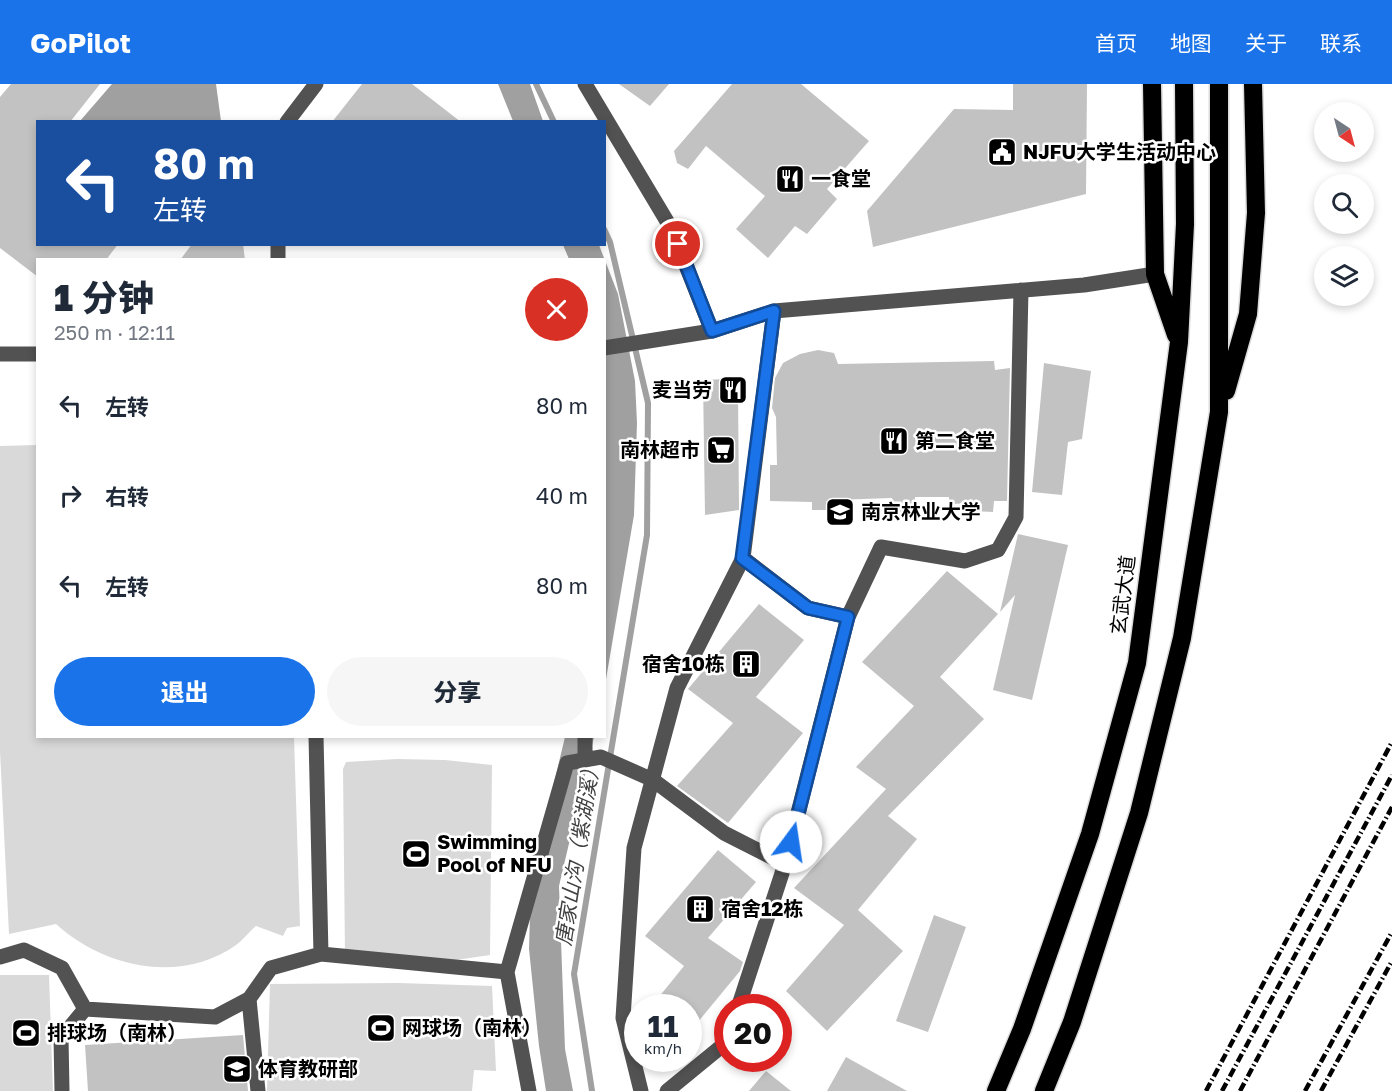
<!DOCTYPE html>
<html lang="zh">
<meta charset="utf-8">
<style>
body{margin:0;font-family:"Golos Text","Noto Sans SC",sans-serif;background:#f6f6f7;color:#1f2937;height:100vh;display:flex;flex-direction:column;font-size:22px;white-space:nowrap}
*{box-sizing:border-box;margin:0}
p{font-size:20px;color:#747a83}
.icon{flex:none;width:33px;height:33px;fill:none;stroke:currentColor;stroke-width:2;stroke-linecap:round;stroke-linejoin:round}
.map{position:relative;flex:1;overflow:hidden}
.drawer{position:absolute;left:36px;top:174px;width:570px;height:480px;display:flex;flex-direction:column;background:#fff;border-radius:0px;box-shadow:0 3px 9px #0003}
.drawer>*{flex:none}
.guide{position:absolute;left:36px;top:36px;width:570px;height:126px;border-radius:0px;box-shadow:0 3px 9px #0003;background:#1a4fa0;color:#fff;overflow:hidden}
.needle{width:39px;rotate:144deg}
.controls{position:absolute;left:1314px;top:18px;display:grid;gap:12px}
.controls a{display:grid;place-items:center;width:60px;height:60px;border-radius:50%;background:#fff;box-shadow:0 3px 9px #0003;font-size:30px}
.speed{position:absolute;left:624px;top:910px;display:flex;gap:12px;font-size:30px;font-weight:700;text-align:center}
.speed>*{display:grid;place-content:center;width:78px;height:78px;border-radius:50%;background:#fff;box-shadow:0 3px 9px #0003;line-height:1}
.speed small{font-size:15px;font-weight:400}
.speed .limit{border:9px solid #d22;background:#fff;color:#111}
.pin{position:absolute;display:grid;place-items:center;width:51px;height:51px;color:#fff;margin:-26px;border:3px solid #fff;border-radius:50%;box-shadow:0 2px 6px #0007}
.me{position:absolute;width:66px;margin:-33px;rotate:14deg;stroke-linejoin:round;filter:drop-shadow(0 0 4px #0008)}
.turn{display:flex;align-items:center;gap:21px;height:126px;padding:0 18px;font-size:27px}
.turn .icon{width:78px;height:78px;stroke-width:2.5}
.turn b{display:block;font-size:42px;line-height:51px}
.round{display:grid;place-items:center;flex:none;width:63px;height:63px;border-radius:32px;background:#f6f6f7}
.headline{display:flex;align-items:center;justify-content:space-between;height:102px;padding:0 18px}
h1{font-size:36px;font-weight:800;line-height:45px}
.button{display:flex;gap:12px;margin-top:auto;padding:12px 18px}
.button a{flex:1;height:69px;border-radius:36px;background:#1a73e8;color:#fff;font-size:24px;font-weight:800;line-height:69px;text-align:center}
.button a+a{background:#f6f6f7;color:#1f2937}
ul{padding:0;list-style:none}
li{display:flex;align-items:center;gap:18px;height:90px;padding:0 18px}
li div{flex:1}
li b{display:block;font-size:22px}
li em{font-style:normal}
header{display:flex;align-items:center;gap:36px;box-sizing:border-box;height:84px;padding:0 30px;background:#1a73e8;color:#fff}
header strong{font-size:28px}
nav{display:flex;gap:33px;margin-inline-start:auto;font-size:21px}
.map>svg:first-child{display:block}
.green{fill:#d9d9d9}
.water{fill:#a0a0a0}
.lines{fill:none;stroke-linecap:round;stroke-linejoin:round}
.stream{stroke:#a0a0a0;stroke-width:6}
.building{fill:#c2c2c2}
.highway-casing{stroke:#dbdbdb;stroke-width:21}
.minor{stroke:#525252;stroke-width:15}
.highway{stroke:#000;stroke-width:18}
.rail{stroke:#000;stroke-width:4.5;stroke-dasharray:9 3 1.5 3;stroke-linecap:butt}
.route-casing{stroke:#114b97;stroke-width:15}
.route{stroke:#1a73e8;stroke-width:10}
.labels{text-anchor:middle;stroke-width:5;stroke-linejoin:round;paint-order:stroke}
.poi-label{font-size:20px;font-weight:bold;fill:#000;stroke:#fff;text-anchor:start}
.street-label{font-size:20px;fill:#000;stroke:#fff}
.water-label{font-size:21px;font-style:italic;fill:#414141;stroke:#fff}
</style>
<header>
<strong>GoPilot</strong>
<nav><a>首页</a><a>地图</a><a>关于</a><a>联系</a></nav>
</header>
<div class="map">
<svg width="1392" height="1007" viewBox="0 0 1392 1007">
<rect width="100%" height="100%" fill="#fff"/>
<!-- green -->
<path class="green" d="M37,361L38,652L294,653L300,842L287,844L283,852L256,842C249,848 243,856 236,861C180,901 103,883 56,840L9,850L0,667V362Z
M397,675L445,676L492,681L490,871L456,876L345,871L343,685L346,678Z
M0,891H49L53,1007H0Z
M399,899L492,902L496,987L474,986L472,1007H267L270,900Z"/>
<!-- water -->
<path class="water" d="M112,0H216L221,37H80Z
M498,0H530L543,37H513Z
M563,161H599L618,210L635,297L637,339L634,431L605,601L604,176L569,175Z
M565,653H594L559,802L565,965L573,1007H546L539,962L529,865L531,794Z"/>
<g class="lines">
<!-- stream -->
<path class="stream" d="M536,0L554,38
M592,1007L574,890L647,451L648,319L610,158L604,145"/>
</g>
<!-- building -->
<path class="building" d="M11,0H100L70,38H38V160H118L106,176H38V193L0,164V13Z
M362,0H412L461,38H332Z
M619,0H669L650,22Z
M732,0H801L869,57L827,105L837,115L807,150L795,142L768,174L736,145L765,112L706,62L688,85L677,79L674,67Z
M1013,0H1087L1086,110L873,163L867,127L954,25L1013,26Z
M192,160H243L245,176H180Z
M818,266L834,269L838,280L994,277L995,286L1010,284L1007,417H994L993,428L973,427L974,419L949,420V413H915L914,432H892V414L834,416V426H812V418L770,417V381H777L776,333L772,324L775,294L783,279L800,270Z
M1044,279L1091,287L1082,355L1068,358L1062,411L1032,408Z
M727,295L738,306L739,426L705,431L703,296Z
M1018,450L1068,461L1032,616L993,606L1015,511L1000,528Z
M947,487L998,530L940,593L984,635L888,732L917,755L858,826L903,867L827,947L786,907L844,841L794,804L886,705L856,683L914,622L862,578Z
M759,520L804,556L756,613L803,649L728,739L677,702L733,639L688,605Z
M718,766L756,798L708,854L743,878L740,887L688,950V924H650L684,882L645,852Z
M934,831L966,843L928,948L896,937Z
M243,951L248,1007H88L85,961Z
M846,973L907,1007H827Z
M766,987L791,1007H749Z"/>
<g class="lines">
<!-- highway casing -->
<g class="highway-casing">
<path id="highway" d="M1152,0L1155,190L1176,251
M1226,307L1248,230L1256,129L1253,0
M996,1007L1022,945L1090,750L1137,579L1179,258L1185,140L1184,0
M1044,1007L1072,938L1139,729L1182,554L1219,328V0"/>
</g>
<!-- minor -->
<path class="minor" d="M585,0L671,144L712,247
M287,38L316,0
M278,160V176
M604,264L712,247L774,227L1084,201L1155,190
M0,270H38
M743,474L808,524L848,533L881,463L965,477L998,466L1016,433L1021,206
M316,652L321,870L507,888L567,679L601,673L653,696L724,749L785,780
M585,676V652
M0,873L24,866L62,884L85,925L215,933L249,915L271,884L321,870
M507,888L529,1007
M249,915L258,1007
M738,924L785,780L848,533
M62,1007L61,954L85,925
M641,1007L623,934L634,764L677,604L743,474L774,227
M667,1007L728,957"/>
<!-- highway -->
<use href="#highway" class="highway"/>
<!-- rail -->
<path class="rail" d="M1206,1007L1392,658
M1222,1007L1392,691
M1240,1007L1392,723
M1305,1007L1392,848
M1321,1007L1392,877"/>
</g>
<g class="lines">
<!-- route casing -->
<g class="route-casing">
<path id="route" d="M678,160L712,247L774,227L742,474L808,524L848,533L791,758"/>
</g>
<!-- route -->
<use href="#route" class="route"/>
</g>
<!-- icons -->
<defs>
<g id="civic-square" transform="scale(1.5)"><rect x="-9" y="-9" width="18" height="18" rx="4" fill="#000" stroke="#fff"/><path d="M-.6-6.5H3V-4.5H.6V-3L4-1V1h2V6H-6V1h2V-1L-.6-3ZM-1.2 2.5V6h2.4V2.5Z" fill="#fff"/></g>
<g id="restaurant-square" transform="scale(1.5)"><rect x="-9" y="-9" width="18" height="18" rx="4" fill="#000" stroke="#fff"/><path d="M-5-6h1v4h1v-4h1v4h1v-4h1v5L-1.5 .5V6h-2V.5L-5-1ZM5-6V6H3V1.5H1.5Q1.5-4 5-6Z" fill="#fff"/></g>
<g id="supermarket-square" transform="scale(1.5)"><rect x="-9" y="-9" width="18" height="18" rx="4" fill="#000" stroke="#fff"/><path d="M-6-5.5h2.5l.6 2H6L4.5 2H-2.5L-4.4-4H-6ZM-1.5 3.2a1.3 1.3 0 1 0 .1 0ZM3 3.2a1.3 1.3 0 1 0 .1 0Z" fill="#fff"/></g>
<g id="university-square" transform="scale(1.5)"><rect x="-9" y="-9" width="18" height="18" rx="4" fill="#000" stroke="#fff"/><path d="M0-5L7-2L0 1L-7-2ZM-4 1L0 2.5L4 1V4Q0 6-4 4Z" fill="#fff"/></g>
<g id="building-square" transform="scale(1.5)"><rect x="-9" y="-9" width="18" height="18" rx="4" fill="#000" stroke="#fff"/><path d="M-4-6H4V6H1V3H-1V6H-4ZM-2.5-4.3h1.7v1.8h-1.7ZM.8-4.3h1.7v1.8H.8ZM-2.5-1h1.7V.8h-1.7ZM.8-1h1.7V.8H.8Z" fill="#fff"/></g>
<g id="stadium-square" transform="scale(1.5)"><rect x="-9" y="-9" width="18" height="18" rx="4" fill="#000" stroke="#fff"/><path d="M0-5a6.5 5 0 1 0 0 10a6.5 5 0 1 0 0-10ZM-3.5-1.8h7v3.6h-7Z" fill="#fff"/></g>
</defs>
<g fill-rule="evenodd">
<use href="#civic-square" x="1002" y="68"/>
<use href="#restaurant-square" x="790" y="95"/>
<use href="#restaurant-square" x="733" y="306"/>
<use href="#restaurant-square" x="894" y="357"/>
<use href="#supermarket-square" x="721" y="366"/>
<use href="#university-square" x="840" y="428"/>
<use href="#building-square" x="746" y="580"/>
<use href="#stadium-square" x="416" y="770"/>
<use href="#building-square" x="700" y="825"/>
<use href="#stadium-square" x="381" y="944"/>
<use href="#stadium-square" x="26" y="949"/>
<use href="#university-square" x="237" y="985"/>
</g>
<g class="labels">
<!-- poi labels -->
<g class="poi-label">
<text x="1023" y="75">NJFU大学生活动中心</text>
<text x="811" y="102">一食堂</text>
<text x="712" y="313" text-anchor="end">麦当劳</text>
<text x="915" y="364">第二食堂</text>
<text x="700" y="373" text-anchor="end">南林超市</text>
<text x="861" y="435">南京林业大学</text>
<text x="725" y="587" text-anchor="end">宿舍10栋</text>
<text x="437" y="765">Swimming<tspan x="437" dy="23">Pool of NFU</tspan></text>
<text x="721" y="832">宿舍12栋</text>
<text x="402" y="951">网球场（南林）</text>
<text x="47" y="956">排球场（南林）</text>
<text x="258" y="992">体育教研部</text>
</g>
<!-- street labels -->
<g class="street-label">
<text transform="translate(1123 511) rotate(-83)" y="7">玄武大道</text>
</g>
<!-- water labels -->
<g class="water-label">
<text transform="translate(578 768) rotate(-81)" y="7">唐家山沟（紫湖溪）</text>
</g>
</g>
</svg>
<div class="controls">
<a><svg class="needle" viewBox="-14 -14 28 28"><path d="M0-13l5 13h-10z" fill="#e53935"/><path d="M0 13l5-13h-10z" fill="#747a83"/></svg></a>
<a><svg class="icon" aria-label="search" viewBox="0 0 24 24"><circle cx="10" cy="10" r="6"/><path d="M15 15l6 6"/></svg></a>
<a><svg class="icon" aria-label="layers" viewBox="0 0 24 24"><path d="M12 4l9 5-9 5-9-5zM3 14l9 5 9-5"/></svg></a>
</div>
<div class="speed"><div>11<small>km/h</small></div><div class="limit">20</div></div>
<div class="pin" style="left:678px;top:160px;background:#d93025"><svg class="icon" aria-label="arrive" viewBox="0 0 24 24"><path d="M6 21V4h12l-3 4 3 4H6"/></svg></div>
<svg class="me" style="left:791px;top:758px" viewBox="-20 -20 40 40"><circle r="19" fill="#fff"/><path d="M0-13L10 11 0 6-10 11z" fill="#1a73e8"/></svg>
<div class="guide">
<div class="turn"><svg class="icon" aria-label="left" viewBox="0 0 24 24"><path d="M17 20v-9H6M10 6l-5 5 5 5"/></svg><div><b>80 m</b>左转</div></div>
</div>
<section class="drawer">
<div class="headline"><div><h1>1 分钟</h1><p>250 m · 12:11</p></div><a class="round" style="background:#d93025;color:#fff"><svg class="icon" aria-label="close" viewBox="0 0 24 24"><path d="M6 6l12 12M18 6L6 18"/></svg></a></div>
<ul>
<li><svg class="icon" aria-label="left" viewBox="0 0 24 24"><path d="M17 20v-9H6M10 6l-5 5 5 5"/></svg><div><b>左转</b></div><em>80 m</em></li>
<li><svg class="icon" aria-label="right" viewBox="0 0 24 24"><path d="M7 20v-9h11M14 6l5 5-5 5"/></svg><div><b>右转</b></div><em>40 m</em></li>
<li><svg class="icon" aria-label="left" viewBox="0 0 24 24"><path d="M17 20v-9H6M10 6l-5 5 5 5"/></svg><div><b>左转</b></div><em>80 m</em></li>
</ul>
<div class="button"><a>退出</a><a>分享</a></div>
</section>
</div>
